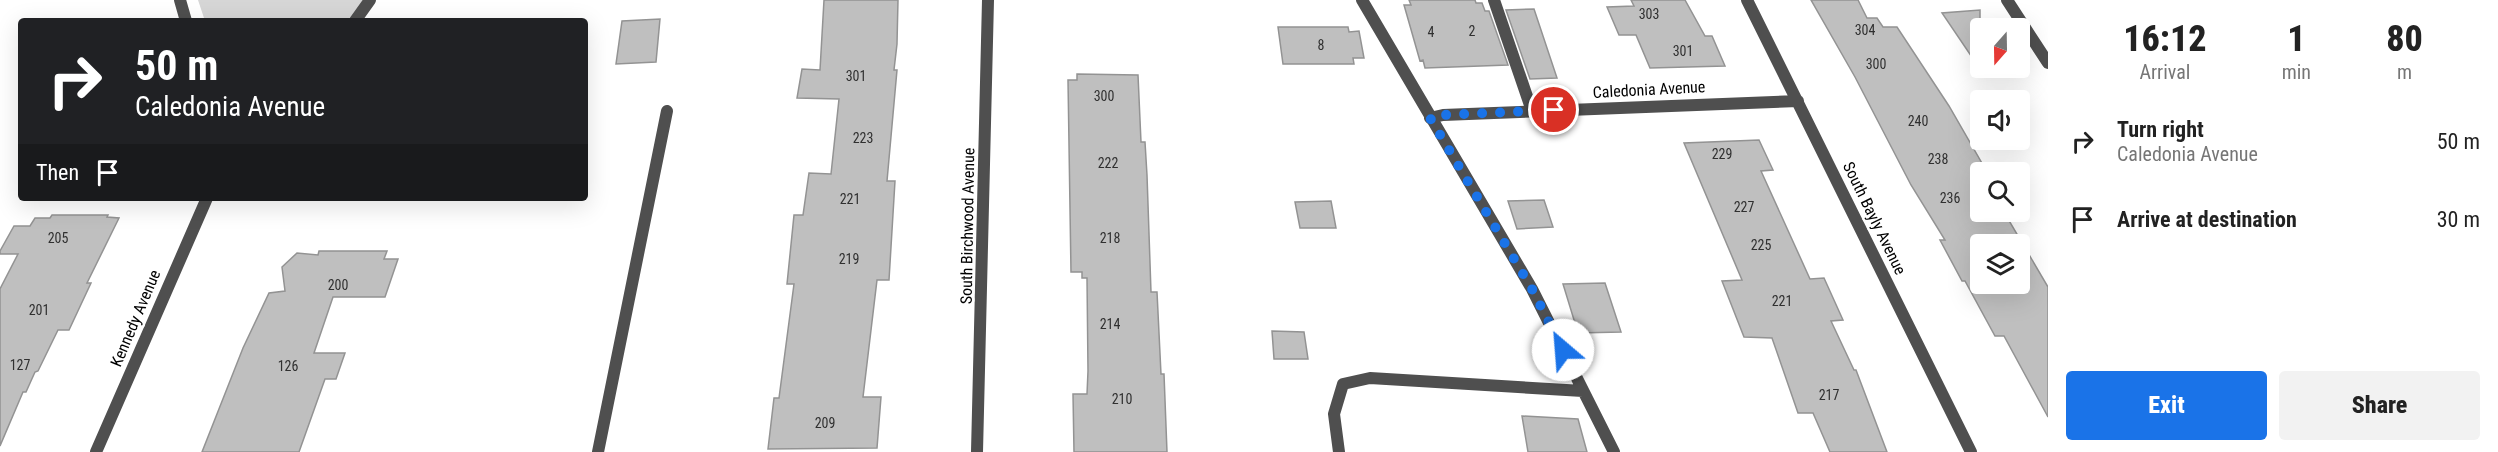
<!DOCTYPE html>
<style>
body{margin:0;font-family:"Roboto Condensed",sans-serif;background:#f2f2f2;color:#222;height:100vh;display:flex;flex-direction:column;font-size:22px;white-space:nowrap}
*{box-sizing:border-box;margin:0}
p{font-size:20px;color:#767676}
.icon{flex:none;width:33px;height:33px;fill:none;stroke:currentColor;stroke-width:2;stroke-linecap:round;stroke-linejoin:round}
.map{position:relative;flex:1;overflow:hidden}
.drawer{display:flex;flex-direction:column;background:#fff;width:450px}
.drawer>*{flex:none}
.top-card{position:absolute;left:18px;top:18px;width:570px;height:183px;border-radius:6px;box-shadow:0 6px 24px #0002;background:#202124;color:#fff;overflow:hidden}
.needle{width:39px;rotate:200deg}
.tools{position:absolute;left:1970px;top:18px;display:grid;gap:12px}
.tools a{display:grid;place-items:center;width:60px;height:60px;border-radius:6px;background:#fff;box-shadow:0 6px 24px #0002;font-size:30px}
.pin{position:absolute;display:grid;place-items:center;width:51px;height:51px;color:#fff;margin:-26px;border:3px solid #fff;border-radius:50%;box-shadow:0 2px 6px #0007}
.me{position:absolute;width:66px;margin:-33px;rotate:333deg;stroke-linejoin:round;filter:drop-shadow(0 0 4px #0008)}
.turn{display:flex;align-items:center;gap:21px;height:126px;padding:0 18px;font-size:27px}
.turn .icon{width:78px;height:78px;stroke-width:2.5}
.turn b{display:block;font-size:42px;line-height:51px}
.then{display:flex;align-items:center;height:57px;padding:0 18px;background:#0003;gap:12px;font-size:22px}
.eta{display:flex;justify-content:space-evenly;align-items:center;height:102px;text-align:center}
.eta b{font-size:36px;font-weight:800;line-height:42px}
.primary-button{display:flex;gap:12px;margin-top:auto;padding:12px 18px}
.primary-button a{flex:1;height:69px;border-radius:6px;background:#1a73e8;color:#fff;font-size:24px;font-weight:800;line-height:69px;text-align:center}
.primary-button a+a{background:#f2f2f2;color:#222}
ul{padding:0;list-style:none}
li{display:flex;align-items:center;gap:18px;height:78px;padding:0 18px}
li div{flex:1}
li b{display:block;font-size:22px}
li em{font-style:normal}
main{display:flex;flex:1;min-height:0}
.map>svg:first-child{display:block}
.green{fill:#d6d6d6}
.building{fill:#bfbfbf;stroke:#939393;stroke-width:1.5;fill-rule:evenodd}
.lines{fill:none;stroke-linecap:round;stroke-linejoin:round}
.lane{stroke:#4f4f4f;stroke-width:12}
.street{stroke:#4f4f4f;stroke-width:12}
.route{stroke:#1a73e8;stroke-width:10;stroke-dasharray:0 18}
.labels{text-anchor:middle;stroke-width:5;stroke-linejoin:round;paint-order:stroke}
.number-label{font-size:14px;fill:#303030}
.street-label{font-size:16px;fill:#000;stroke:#fff}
</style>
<main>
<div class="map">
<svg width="2048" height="452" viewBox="0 0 2048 452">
<rect width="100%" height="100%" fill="#fff"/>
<!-- green -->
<path class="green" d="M198,0H369L354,21H205Z"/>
<!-- building -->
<path class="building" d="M824,0H898L897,44L894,70H897L887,181H895L889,280H877L863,397H881L877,448L768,449L774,398H779L794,284H787L794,215H803L809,173L831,174L839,99L797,98L802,69L820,70Z
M1409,0H1475L1476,3H1482L1485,11H1489L1508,65L1425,68L1423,60L1420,61L1404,5H1411Z
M1631,0H1685L1705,36H1712L1725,66L1650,68L1636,35H1619L1607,7L1634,6Z
M1811,0H1858L1867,18H1877L1883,27H1897L1949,106L1987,172H1980V212H2004L2048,287V417L2004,336H1995L1965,281H1962L1940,240H1945L1911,185L1855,77ZM1980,244H2019V284H1980Z
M1534,9L1557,78L1530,79L1506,10Z
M1980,10V69L1942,13Z
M660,19L656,62L616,64L622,21Z
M1278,27H1348L1349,32L1359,31L1364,58H1353L1354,64H1283Z
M1077,74L1138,75L1141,142H1145L1147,175L1151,292H1157L1161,374H1164L1167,452H1074L1073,394H1087L1088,371L1087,278H1082V272H1071L1068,80H1077Z
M1759,140L1773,170L1761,171L1810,279L1824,278L1843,320L1831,321L1854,370H1856L1887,452H1830L1813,413H1798L1772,338L1744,337L1722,281L1742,280L1684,143Z
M1544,200L1553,227L1517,229L1508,201Z
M1331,201L1336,228H1300L1295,202Z
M52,215H108L107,217L119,218L87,283H91L69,330H58L38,371L35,372L26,392H23L0,446V289L18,254H0V251L14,226H30L35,218H50Z
M319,251H387L384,259H398L385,297H333L314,353H345L336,379H325L299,452H202L243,348L269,293L285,291L282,267L297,253L318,255Z
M1605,283L1621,332L1578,333L1563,284Z
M1272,331L1304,332L1308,359H1274Z
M1522,416L1578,419L1587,452H1528Z"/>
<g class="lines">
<!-- lane -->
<path class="lane" d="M1362,0L1532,289L1614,452
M1494,0L1532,111
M2007,0L2048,63
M598,452L667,111
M1339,452L1334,414L1343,384L1370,378L1583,391"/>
<!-- street -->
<path class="street" d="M180,0L186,21
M1747,0L1971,452
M355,21L370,0
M1430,118L1443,115L1798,101
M96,452L207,198
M977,452L988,0"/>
</g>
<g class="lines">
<!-- route -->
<path class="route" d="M1554,110L1443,115L1430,118L1532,289L1563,350"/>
</g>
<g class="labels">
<!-- number labels -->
<g class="number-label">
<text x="1649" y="19">303</text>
<text x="1865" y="35">304</text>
<text x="1472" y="36">2</text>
<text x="1431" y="37">4</text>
<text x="1321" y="50">8</text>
<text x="1683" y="56">301</text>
<text x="1876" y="69">300</text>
<text x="856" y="81">301</text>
<text x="1104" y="101">300</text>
<text x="1918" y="126">240</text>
<text x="863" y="143">223</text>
<text x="1722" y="159">229</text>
<text x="1938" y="164">238</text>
<text x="1108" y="168">222</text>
<text x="1950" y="203">236</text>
<text x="850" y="204">221</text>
<text x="1744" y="212">227</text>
<text x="58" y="243">205</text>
<text x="1110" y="243">218</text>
<text x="1761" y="250">225</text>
<text x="849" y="264">219</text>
<text x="338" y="290">200</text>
<text x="1782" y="306">221</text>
<text x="39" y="315">201</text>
<text x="1110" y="329">214</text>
<text x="20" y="370">127</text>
<text x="288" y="371">126</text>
<text x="1829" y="400">217</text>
<text x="1122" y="404">210</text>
<text x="825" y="428">209</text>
</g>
<!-- street labels -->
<g class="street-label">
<text transform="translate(1649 89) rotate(-3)" y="6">Caledonia Avenue</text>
<text transform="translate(1875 218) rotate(64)" y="6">South Bayly Avenue</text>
<text transform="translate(967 226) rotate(-89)" y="6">South Birchwood Avenue</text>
<text transform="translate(135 318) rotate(-67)" y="6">Kennedy Avenue</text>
</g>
</g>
</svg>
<div class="tools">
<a><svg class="needle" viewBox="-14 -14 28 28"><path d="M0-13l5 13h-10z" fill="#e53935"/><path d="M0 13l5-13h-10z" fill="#767676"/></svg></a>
<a><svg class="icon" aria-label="sound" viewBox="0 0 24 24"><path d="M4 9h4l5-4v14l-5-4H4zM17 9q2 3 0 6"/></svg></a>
<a><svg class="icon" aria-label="search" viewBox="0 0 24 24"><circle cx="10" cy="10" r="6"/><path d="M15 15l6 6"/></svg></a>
<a><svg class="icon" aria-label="layers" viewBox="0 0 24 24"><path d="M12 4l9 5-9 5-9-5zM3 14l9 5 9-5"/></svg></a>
</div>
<div class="pin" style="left:1554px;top:110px;background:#d93025"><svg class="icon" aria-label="arrive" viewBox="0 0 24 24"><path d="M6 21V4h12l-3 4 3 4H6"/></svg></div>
<svg class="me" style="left:1563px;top:350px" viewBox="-20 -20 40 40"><circle r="19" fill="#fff"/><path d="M0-13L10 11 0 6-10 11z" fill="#1a73e8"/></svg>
<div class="top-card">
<div class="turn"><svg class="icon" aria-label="right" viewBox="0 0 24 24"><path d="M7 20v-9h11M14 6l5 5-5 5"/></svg><div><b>50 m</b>Caledonia Avenue</div></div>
<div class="then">Then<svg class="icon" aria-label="arrive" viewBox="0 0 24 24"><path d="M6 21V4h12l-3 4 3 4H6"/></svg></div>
</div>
</div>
<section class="drawer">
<div class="eta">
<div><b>16:12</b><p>Arrival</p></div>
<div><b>1</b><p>min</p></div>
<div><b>80</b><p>m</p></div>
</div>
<ul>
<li><svg class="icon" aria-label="right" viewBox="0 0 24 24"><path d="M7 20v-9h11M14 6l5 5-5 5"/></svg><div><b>Turn right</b><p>Caledonia Avenue</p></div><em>50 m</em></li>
<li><svg class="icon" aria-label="arrive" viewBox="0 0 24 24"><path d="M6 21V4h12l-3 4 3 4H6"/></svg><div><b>Arrive at destination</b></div><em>30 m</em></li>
</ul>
<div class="primary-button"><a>Exit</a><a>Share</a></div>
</section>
</main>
